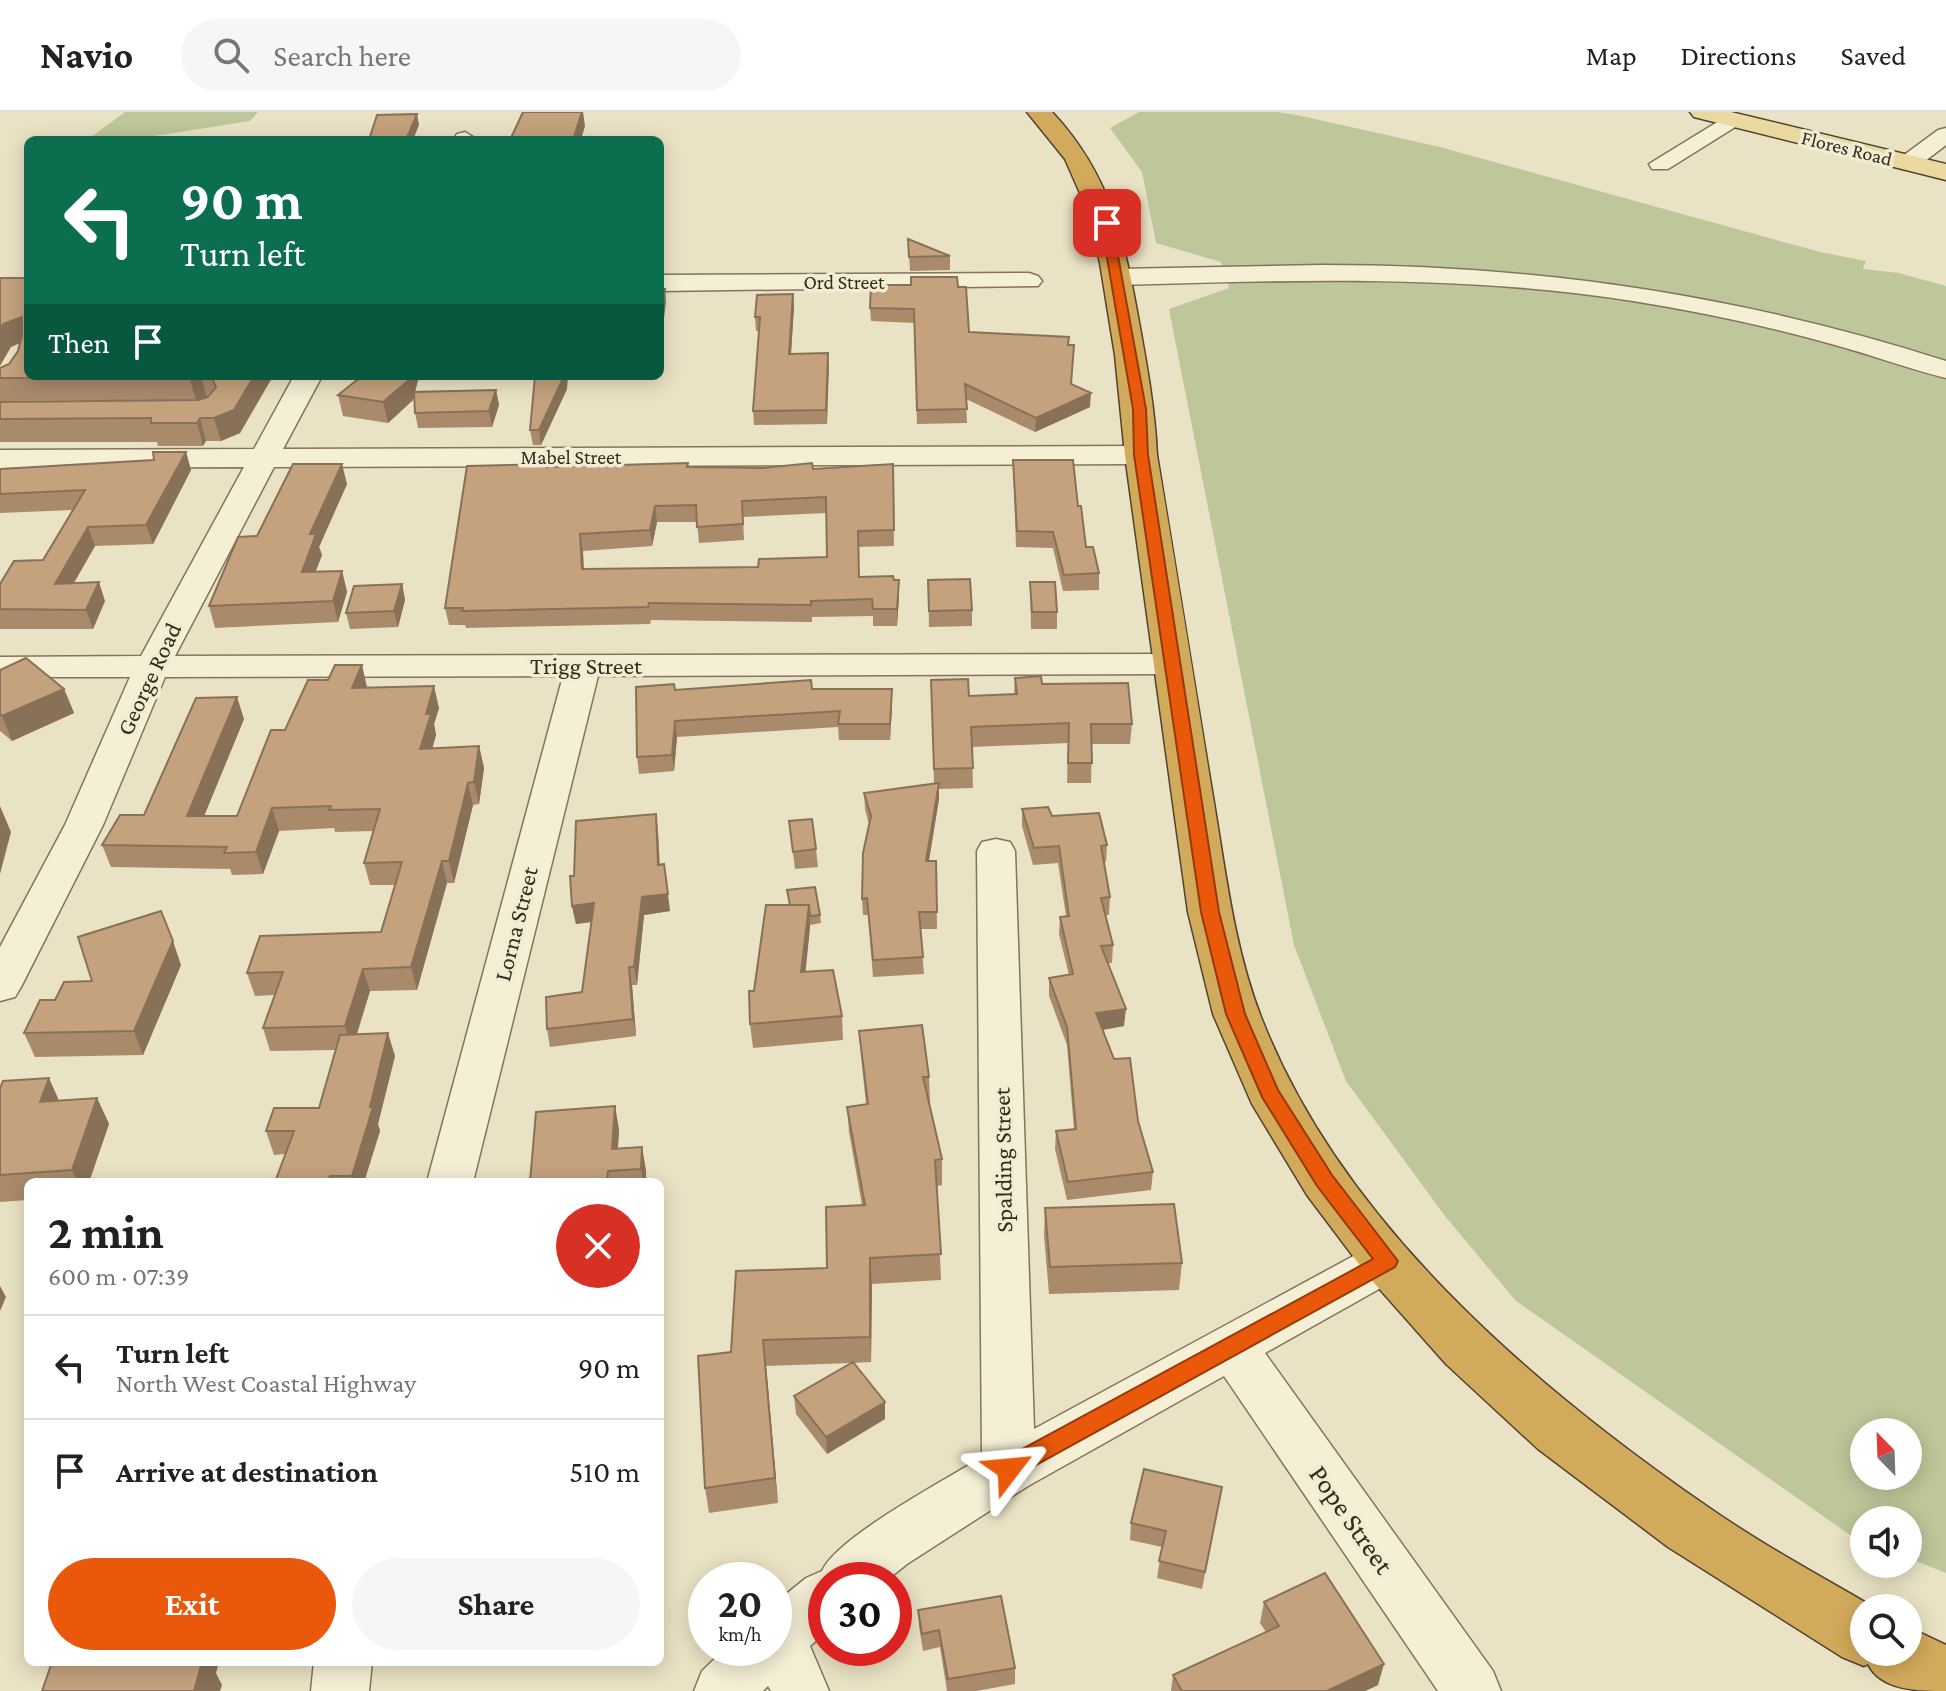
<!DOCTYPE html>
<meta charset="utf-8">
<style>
body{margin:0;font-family:"Crimson Pro",serif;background:#f6f6f6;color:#222;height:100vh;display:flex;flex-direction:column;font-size:30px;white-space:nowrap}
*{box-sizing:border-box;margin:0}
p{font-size:26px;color:#767676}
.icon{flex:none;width:44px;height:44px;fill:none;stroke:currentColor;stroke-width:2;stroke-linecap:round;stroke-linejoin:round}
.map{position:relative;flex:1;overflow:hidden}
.details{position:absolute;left:24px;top:1066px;width:640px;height:488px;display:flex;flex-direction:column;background:#fff;border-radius:12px;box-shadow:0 4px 20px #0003}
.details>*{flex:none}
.banner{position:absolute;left:24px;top:24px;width:640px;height:244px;border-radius:12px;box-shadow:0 4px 20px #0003;background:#0b6e4f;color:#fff;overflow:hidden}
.needle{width:52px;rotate:337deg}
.buttons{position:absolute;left:1850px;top:1306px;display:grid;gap:16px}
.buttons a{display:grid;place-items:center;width:72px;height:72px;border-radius:50%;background:#fff;box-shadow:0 4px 20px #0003;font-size:40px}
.speed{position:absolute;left:688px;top:1450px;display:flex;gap:16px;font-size:40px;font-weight:700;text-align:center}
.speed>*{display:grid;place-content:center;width:104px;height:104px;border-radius:50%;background:#fff;box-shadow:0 4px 20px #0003;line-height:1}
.speed small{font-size:20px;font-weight:400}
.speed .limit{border:12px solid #d22;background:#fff;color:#111}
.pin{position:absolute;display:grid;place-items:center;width:68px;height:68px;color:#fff;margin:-34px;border-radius:16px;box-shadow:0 4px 12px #0006}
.me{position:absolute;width:88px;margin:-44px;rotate:61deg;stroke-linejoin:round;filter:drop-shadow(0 0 6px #0008)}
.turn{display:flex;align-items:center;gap:28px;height:168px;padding:0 24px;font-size:36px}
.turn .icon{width:104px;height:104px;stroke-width:2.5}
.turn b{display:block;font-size:56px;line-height:68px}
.then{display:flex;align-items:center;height:76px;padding:0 24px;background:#0003;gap:16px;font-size:30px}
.round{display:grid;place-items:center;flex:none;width:84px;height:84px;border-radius:42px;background:#f6f6f6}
.head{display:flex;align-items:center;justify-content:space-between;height:136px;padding:0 24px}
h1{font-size:48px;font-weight:700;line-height:60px}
.primary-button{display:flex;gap:16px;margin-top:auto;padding:16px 24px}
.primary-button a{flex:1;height:92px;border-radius:48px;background:#ea580c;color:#fff;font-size:32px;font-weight:700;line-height:92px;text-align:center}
.primary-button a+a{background:#f6f6f6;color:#222}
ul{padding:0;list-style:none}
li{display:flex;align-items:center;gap:24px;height:104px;padding:0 24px;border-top:2px solid #e0e0e0}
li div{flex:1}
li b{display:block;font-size:30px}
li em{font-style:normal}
header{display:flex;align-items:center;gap:48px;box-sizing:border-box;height:112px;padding:0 40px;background:#fff;border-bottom:2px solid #e0e0e0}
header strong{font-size:38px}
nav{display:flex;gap:44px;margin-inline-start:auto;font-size:28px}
.search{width:560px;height:72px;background:#f6f6f6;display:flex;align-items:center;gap:20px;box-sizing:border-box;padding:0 28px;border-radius:44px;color:#767676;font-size:30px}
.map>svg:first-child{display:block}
.green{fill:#bdc799;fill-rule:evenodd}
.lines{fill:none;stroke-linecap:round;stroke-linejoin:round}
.minor-casing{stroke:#83745c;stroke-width:3}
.major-casing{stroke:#514330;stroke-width:3}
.highway-casing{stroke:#514330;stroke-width:3}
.minor{fill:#f5efd6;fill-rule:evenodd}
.major{fill:#eada9f;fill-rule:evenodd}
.highway{fill:#d2aa5c;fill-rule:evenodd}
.wall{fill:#a98b6c;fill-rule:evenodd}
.shaded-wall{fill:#897158}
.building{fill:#c4a27d;stroke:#897158;stroke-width:2;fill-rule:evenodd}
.route{fill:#ea580c;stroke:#983908;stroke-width:2}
.labels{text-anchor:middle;stroke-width:7;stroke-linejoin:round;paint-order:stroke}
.far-street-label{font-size:20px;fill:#342b1f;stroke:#f2ecd3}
.street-label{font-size:24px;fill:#342b1f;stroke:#f2ecd3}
.near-street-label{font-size:28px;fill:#342b1f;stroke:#f2ecd3}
</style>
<header>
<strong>Navio</strong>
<div class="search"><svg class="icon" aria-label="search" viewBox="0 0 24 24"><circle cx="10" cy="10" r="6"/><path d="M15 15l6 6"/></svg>Search here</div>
<nav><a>Map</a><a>Directions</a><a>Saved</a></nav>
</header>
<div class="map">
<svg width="1946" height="1579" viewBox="0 0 1946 1579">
<rect width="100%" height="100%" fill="#eae2c4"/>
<!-- green -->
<path class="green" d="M125,0H258L250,9L129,28H87Z
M1139,0H1277L1297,3L1440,35L1820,140L1866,149L1863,157L1899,161L1946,174V1461L1908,1446V1408H1864V1428L1850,1423L1516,1189L1445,1104L1346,969L1294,833L1169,197L1229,176L1221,150L1156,131L1142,60L1110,16ZM1864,1320H1908V1364H1864Z"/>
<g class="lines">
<!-- minor casing -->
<g class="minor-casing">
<path id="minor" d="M1732,1L1743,7L1740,12L1668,57H1652L1649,52Z
M1946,16V33L1916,56H1900L1897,51L1900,46L1938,18Z
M465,20L476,27L453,28L457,22Z
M1322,153C1538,153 1740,183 1946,249V266C1909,257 1872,243 1835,233C1769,214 1701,200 1633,189C1462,162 1290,168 1117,173L1108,170L1104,165L1108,160L1117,157Z
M1029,161L1038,164L1042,169L1038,174L660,179V163Z
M294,264H322L283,337L1141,334L1151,337L1156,343L1151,349L1141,352L274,355L175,544L1173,542L1185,545L1190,552L1185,559L1173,562L598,564L473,1070H427L563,564L165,565L103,713L21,875L15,885L0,889V835L65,713L130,565H0V545L141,544L244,355L0,356V338L254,337Z
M996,727L1010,730L1015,739L1034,1317L1370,1135L1387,1130L1404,1135L1411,1149L1404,1163L1265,1241L1493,1559L1501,1579H1438L1224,1264L1028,1374L907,1452L887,1468H826V1520L810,1534L829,1579H771L768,1574L763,1579H694L702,1559L726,1536H774V1492L806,1466L822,1459C838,1424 946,1368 982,1345L977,739L982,730Z
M314,1550H372L369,1579H311Z"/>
</g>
<!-- major casing -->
<g class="major-casing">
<path id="major" d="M1690,0H1731L1946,52V68L1694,5Z"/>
</g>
<!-- highway casing -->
<g class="highway-casing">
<path id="highway" d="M1027,0H1052C1111,63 1124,128 1139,210C1147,254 1155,298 1157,343C1176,455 1194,567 1212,679C1225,754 1233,833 1261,905C1340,1109 1531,1273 1708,1395C1761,1432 1819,1463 1875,1496H1864V1540H1908V1515L1946,1533V1579C1920,1579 1881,1579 1868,1552L1864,1554L1842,1545L1668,1435L1538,1337L1446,1252L1368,1164L1307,1083L1252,992L1213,902L1188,800L1125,343L1115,243L1100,151L1087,97L1065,47Z"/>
</g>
<!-- minor -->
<use href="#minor" class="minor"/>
<!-- major -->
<use href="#major" class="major"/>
<!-- highway -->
<use href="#highway" class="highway"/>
</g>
<!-- wall -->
<path class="wall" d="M908,127L950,144V158L910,159Z
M28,166V264H273L240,321L221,329H206L203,334H158L157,330H0V290L196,288L0,289V257L9,252L18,239L20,231L11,235Z
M958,175L969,220L1068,233L1072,272L1090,295L1035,320L966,287L967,311L917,312L914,211L871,209L870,196Z
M793,182L794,195L791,242L828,241L827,312L754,313L753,299L759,219H756L755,205Z
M362,264H419L415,279L496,278L499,293L492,315L418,316L415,301L414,284L413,288L388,311L343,304L338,283Z
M567,277L541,333H533L530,318Z
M186,340L191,358L153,432L95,434L74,471L105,489L93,517H0V472L43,448L73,398L0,401V357L154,348Z
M1013,348L1078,394L1086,435L1099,461V478L1063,479L1053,436L1016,435Z
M547,352L548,355H688L813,357L893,352L894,434L858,435L859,465L894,468L899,484L897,514H873V504L812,505V510L651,508L650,512L466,516L465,513H449L445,496ZM826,401L827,445L758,455L584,457L583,439L652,434L657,410H697L699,431L744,428L743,405Z
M347,372L319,435L322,443L315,460L342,459L347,480L338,510L215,516L209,494L257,424Z
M928,468L972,498V514L929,515Z
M1030,470L1057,500V517H1031Z
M402,472L405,488L398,515L350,517L346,501Z
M0,558L64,577L74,601L12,629L0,619Z
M1015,566L1042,572L1132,612L1130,632H1092L1091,671H1067L1068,631L972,635L973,676L939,677V687L929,749H936L937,817H920L924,862L873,865L868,803H863L862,787L869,712L865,697L864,681L934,672L931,568L969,584L1014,582Z
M367,575V576L439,596L434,612L436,623L432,637L479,634L484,656L479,692L473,693L454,771H447L417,878L370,879L357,922L395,944L378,1012L380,1019L364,1070H275L285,1042L274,1043L266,1019L319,996L336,938L270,939L263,916L275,883L255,884L247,861L381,820L395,773H370L364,751L374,719L335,720L334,716L279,719L263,762L232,763L230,757L111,755L102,733L144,703L244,607L204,704H237L285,618Z
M892,577V593L890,628H839L838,615L677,625L674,659L639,662L637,645L675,578Z
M1022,697L1052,704L1107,733L1106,750L1104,751L1110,785L1109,803H1105L1113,833L1112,851H1107L1124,914L1103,918L1138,1009L1153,1060L1151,1078L1067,1088L1055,1037L1056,1019L1074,1017L1067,933L1049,884V866L1069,863L1059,822L1060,805L1066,804L1058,751L1033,753L1022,714Z
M656,702L658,720L660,753L670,799L644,803L637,873H632L636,924L550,935L547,917L582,880L592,810L576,812L572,794L574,764Z
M789,709L816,737L818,755L795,757Z
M787,778L820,803L821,811L810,813L805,860L842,904L843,928L753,936L750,912L754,879L789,793Z
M181,853L143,943L35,945L24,921L55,888Z
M859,919L929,965L930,990H929L942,1047V1073L937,1074L941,1168L872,1172L871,1250L853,1251L885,1290V1307L827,1342L796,1302L794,1284L851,1251L766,1254L778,1391L709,1401L705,1376L731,1240L827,1156L862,1093L849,1020L847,995L866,992L861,944Z
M0,976L59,988L97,986L109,1012L89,1070H28V1088L0,1090Z
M615,994L619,1018L618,1036L642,1035L646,1059V1070H530Z
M1045,1096L1182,1151L1179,1178L1049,1182L1044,1123Z
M1222,1375L1202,1477L1157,1466L1162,1435L1130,1428L1131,1411Z
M1264,1490L1378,1573L1365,1579H1171L1173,1563L1266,1520L1260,1511Z
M918,1498L1015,1556V1572L976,1579H947L940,1535L923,1539L919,1515Z"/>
<!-- shaded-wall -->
<path class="shaded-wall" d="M582,0H583L585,14L581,28H573Z
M417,2L419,13L413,28H406Z
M665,177L666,190L661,231L660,213Z
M793,182L794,195L790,256L789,242Z
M22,205L28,227L11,235L0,254V218L3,212Z
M828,241L829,255L827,312L826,298Z
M194,264H201L207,285L196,288L189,265Z
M254,264H273L240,321L221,329L214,306Z
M410,264H419L413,288L388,311L383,290Z
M564,264H568L567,277L541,333L539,318Z
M496,278L499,293L492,315L489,299Z
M1091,281L1090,295L1035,320L1036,306Z
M200,306L206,329L203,334L197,311Z
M186,340L191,358L153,432L146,413Z
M342,352L347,372L319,435L322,443L307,482L302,460L310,422Z
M655,394L657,410L652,434L650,418Z
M88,415L95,434L62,491L55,472Z
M580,422L583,439L584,474L582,457Z
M342,459L347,480L338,510L333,489Z
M899,468V484L897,514V497Z
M99,470L105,489L93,517L86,498Z
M402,472L405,488L398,515L394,499Z
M362,553L367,575L358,597L352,576Z
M434,574L439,596L434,612L436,623L426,659L420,637L426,602Z
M64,577L74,601L12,629L2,604Z
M892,577V593L890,628V612Z
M237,585L244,607L195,726L187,704Z
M675,609L677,625L674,659L672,643Z
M479,634L484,656L479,692L474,670Z
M468,671L473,693L454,771L449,749Z
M939,671V687L926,765V749Z
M0,694L11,720L0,762Z
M272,696L279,719L263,762L256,740Z
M656,702L658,720L660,770L658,753Z
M442,749L447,771L417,878L411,855Z
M668,782L670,799L644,803L637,873L634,855L642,785Z
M594,791L597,809L576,812L572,794Z
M809,793L810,816L803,884L801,860Z
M173,829L181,853L143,943L134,919Z
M629,855L632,873L636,924L633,907Z
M363,857L370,879L352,937L345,914Z
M1126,897L1124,914L1095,919L1096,901Z
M388,921L395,944L378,1012L380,1019L364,1070H354L352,1064Z
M49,966L61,993L40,990Z
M97,986L109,1012L89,1070H78L72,1058Z
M615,994L619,1018L616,1061L612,1037Z
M642,1035L646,1059V1070H643L641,1057Z
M870,1146L872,1172L871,1250L870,1225Z
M0,1174L6,1185L0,1199Z
M763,1228L766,1254L778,1391L775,1366Z
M885,1290V1307L827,1342L826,1325Z
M200,1550H219L216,1561L222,1573L220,1579H194Z
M1384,1552L1378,1573L1365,1579H1327Z"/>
<!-- building -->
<path class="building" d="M523,0H582L573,28H501H510Z
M417,2L406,28H369L377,3Z
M908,127L950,144L909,145Z
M911,165H957L958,175H966L969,220L1069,225L1068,233H1074L1071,272L1091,281L1036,306L965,272L967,297L917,298L914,197L870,196L871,173H911Z
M0,166H28V264H194L189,265L0,266V256L9,252L18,239L22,223V205L3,212L0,218Z
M660,177H665L660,213Z
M793,182L789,242L828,241L826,298L753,299L760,205H755L757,183Z
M206,264H254L234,298L214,306H200L197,311H151V306L0,307V290L198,288L208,285L216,275L212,266Z
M362,264H410L409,268L383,290L338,283Z
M535,264H564L539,318H530Z
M496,278L489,299L415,301L414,280Z
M153,340H186L146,413L88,415L55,472L99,470L86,498L0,497V472L14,449L43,448L85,378L0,382V357L154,348Z
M1013,348H1073L1078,394H1081L1086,435H1093L1099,461L1064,463L1053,420L1017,419Z
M688,351L687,355L763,356L812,351L813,357L893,352L894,418L858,419L859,465L893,464L894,468H899L897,497H873L872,487L811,489V493L649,491L648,495L462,499L463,496H445L467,354L547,352L546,355ZM826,385L827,445L759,447L758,455L582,457L580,422L650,418L655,394L696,393L697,415L743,412L742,389Z
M293,352H342L310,422H316L302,460L342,459L333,489L209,494L238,425L257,424Z
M970,467L972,498L929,499L928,468Z
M1030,470H1055L1057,500H1032Z
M402,472L394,499L346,501L354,474Z
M26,546L64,577L2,604L0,602V558Z
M335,553H362L352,576L434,574L426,602H431L420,637L479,634L474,670L468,671L449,749H442L411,855L363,857L345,914L263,916L283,860L247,861L260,824L381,820L402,750L364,751L380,697L329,698L331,694L272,696L256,740L224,741L227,735L102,733L120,703H144L196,586L237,585L187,704H237L271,618H285L308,568H328Z
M1041,564L1042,572L1128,571L1132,612H1091L1092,651H1068L1069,611L971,615L973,656L934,657L931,568L968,567L969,584L1017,582L1015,566Z
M811,568L812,577H892L890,612H838L840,599L675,609L672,643L637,645L636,575L674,572L675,578Z
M939,671L926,749H936L937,800H919L923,845L873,848L867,786L862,787L863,741L871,704L864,681Z
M1048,695L1052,704L1099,701L1107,733L1101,734L1110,785L1101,786L1113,833L1101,834L1126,897L1096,901L1114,947L1130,946L1138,1009L1153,1060L1068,1070L1056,1019L1076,1017L1067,915L1049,866L1073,862L1060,805L1069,804L1059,734L1034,736L1022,697Z
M656,702L658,753L664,752L668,782L642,785L634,855H629L633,907L547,917L546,885L582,880L594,791L572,794L570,764H574L576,709Z
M812,707L816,737L793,740L789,709Z
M815,775L820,803L810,804L809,793H790L787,778Z
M766,793H809L801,860L833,858L842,904L750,912L749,879H754Z
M161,799L173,829L134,919L24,921L40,888H55L64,870L92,869L78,825Z
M922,913L929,965H923L942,1047L935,1048L941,1142L870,1146V1225L763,1228L775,1366L705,1376L698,1244L731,1240L736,1159L827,1156L826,1095L865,1093L847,995L868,992L859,919Z
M388,921L370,995H373L352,1064H330L328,1070H275L294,1019H266L274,996H319L340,923Z
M49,966L40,990L97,986L72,1058L0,1063V976L3,969Z
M615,994L612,1037L642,1035L641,1057L608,1059L607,1070H530L536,1000Z
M1174,1092L1182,1151L1050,1155L1045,1096Z
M853,1250L885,1290L826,1325L794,1284Z
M1144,1357L1222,1375L1205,1460L1159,1449L1166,1419L1131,1411Z
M1325,1461L1384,1552L1327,1579H1182L1173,1563L1279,1514L1264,1490Z
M1001,1484L1015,1556L948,1567L939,1518L922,1522L918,1498Z
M52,1550H202L194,1579H42Z"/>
<!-- route -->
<path class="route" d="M1107,108L1112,111L1146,297L1148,343L1219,800L1245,902L1278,978L1332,1063L1398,1149L1395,1155L1009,1368L1000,1365L997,1357L1000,1349L1373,1147L1317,1074L1262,985L1226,902L1201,800L1134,343L1133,297L1101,111Z"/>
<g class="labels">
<!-- far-street labels -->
<g class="far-street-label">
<text transform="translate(1847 36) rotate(14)" y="7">Flores Road</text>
<text x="844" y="177">Ord Street</text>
<text x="571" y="352">Mabel Street</text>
</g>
<!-- street labels -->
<g class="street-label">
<text x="586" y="562">Trigg Street</text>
<text transform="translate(149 567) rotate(-65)" y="8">George Road</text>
<text transform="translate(516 812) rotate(-76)" y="8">Lorna Street</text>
<text transform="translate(1003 1048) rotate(-91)" y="8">Spalding Street</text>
</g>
<!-- near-street labels -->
<g class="near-street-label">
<text transform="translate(1352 1407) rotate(55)" y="10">Pope Street</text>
</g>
</g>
</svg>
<div class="buttons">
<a><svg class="needle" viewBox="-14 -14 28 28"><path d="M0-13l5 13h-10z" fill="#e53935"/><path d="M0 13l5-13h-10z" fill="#767676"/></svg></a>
<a><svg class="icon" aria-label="sound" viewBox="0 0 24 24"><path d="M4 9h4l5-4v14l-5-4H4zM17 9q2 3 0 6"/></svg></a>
<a><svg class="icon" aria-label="search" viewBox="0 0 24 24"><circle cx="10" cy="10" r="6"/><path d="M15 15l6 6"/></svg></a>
</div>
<div class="speed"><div>20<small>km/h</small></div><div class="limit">30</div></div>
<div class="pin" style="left:1107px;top:111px;background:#d93025"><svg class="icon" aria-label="arrive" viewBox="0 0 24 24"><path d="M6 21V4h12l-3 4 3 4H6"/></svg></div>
<svg class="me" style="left:1009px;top:1357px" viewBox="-20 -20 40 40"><path d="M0-17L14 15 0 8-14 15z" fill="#ea580c" stroke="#fff" stroke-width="4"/></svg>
<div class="banner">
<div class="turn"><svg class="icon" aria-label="left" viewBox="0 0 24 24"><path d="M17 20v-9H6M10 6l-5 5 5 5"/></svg><div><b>90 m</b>Turn left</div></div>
<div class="then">Then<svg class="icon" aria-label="arrive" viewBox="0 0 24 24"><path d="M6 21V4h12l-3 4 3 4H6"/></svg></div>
</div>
<section class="details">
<div class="head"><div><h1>2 min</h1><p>600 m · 07:39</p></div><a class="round" style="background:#d93025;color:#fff"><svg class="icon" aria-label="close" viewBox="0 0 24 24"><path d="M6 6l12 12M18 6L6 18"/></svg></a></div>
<ul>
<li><svg class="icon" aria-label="left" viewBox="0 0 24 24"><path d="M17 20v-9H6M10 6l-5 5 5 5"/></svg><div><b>Turn left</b><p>North West Coastal Highway</p></div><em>90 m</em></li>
<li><svg class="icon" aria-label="arrive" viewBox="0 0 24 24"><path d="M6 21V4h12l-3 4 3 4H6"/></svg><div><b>Arrive at destination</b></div><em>510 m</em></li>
</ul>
<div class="primary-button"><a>Exit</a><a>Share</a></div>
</section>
</div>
